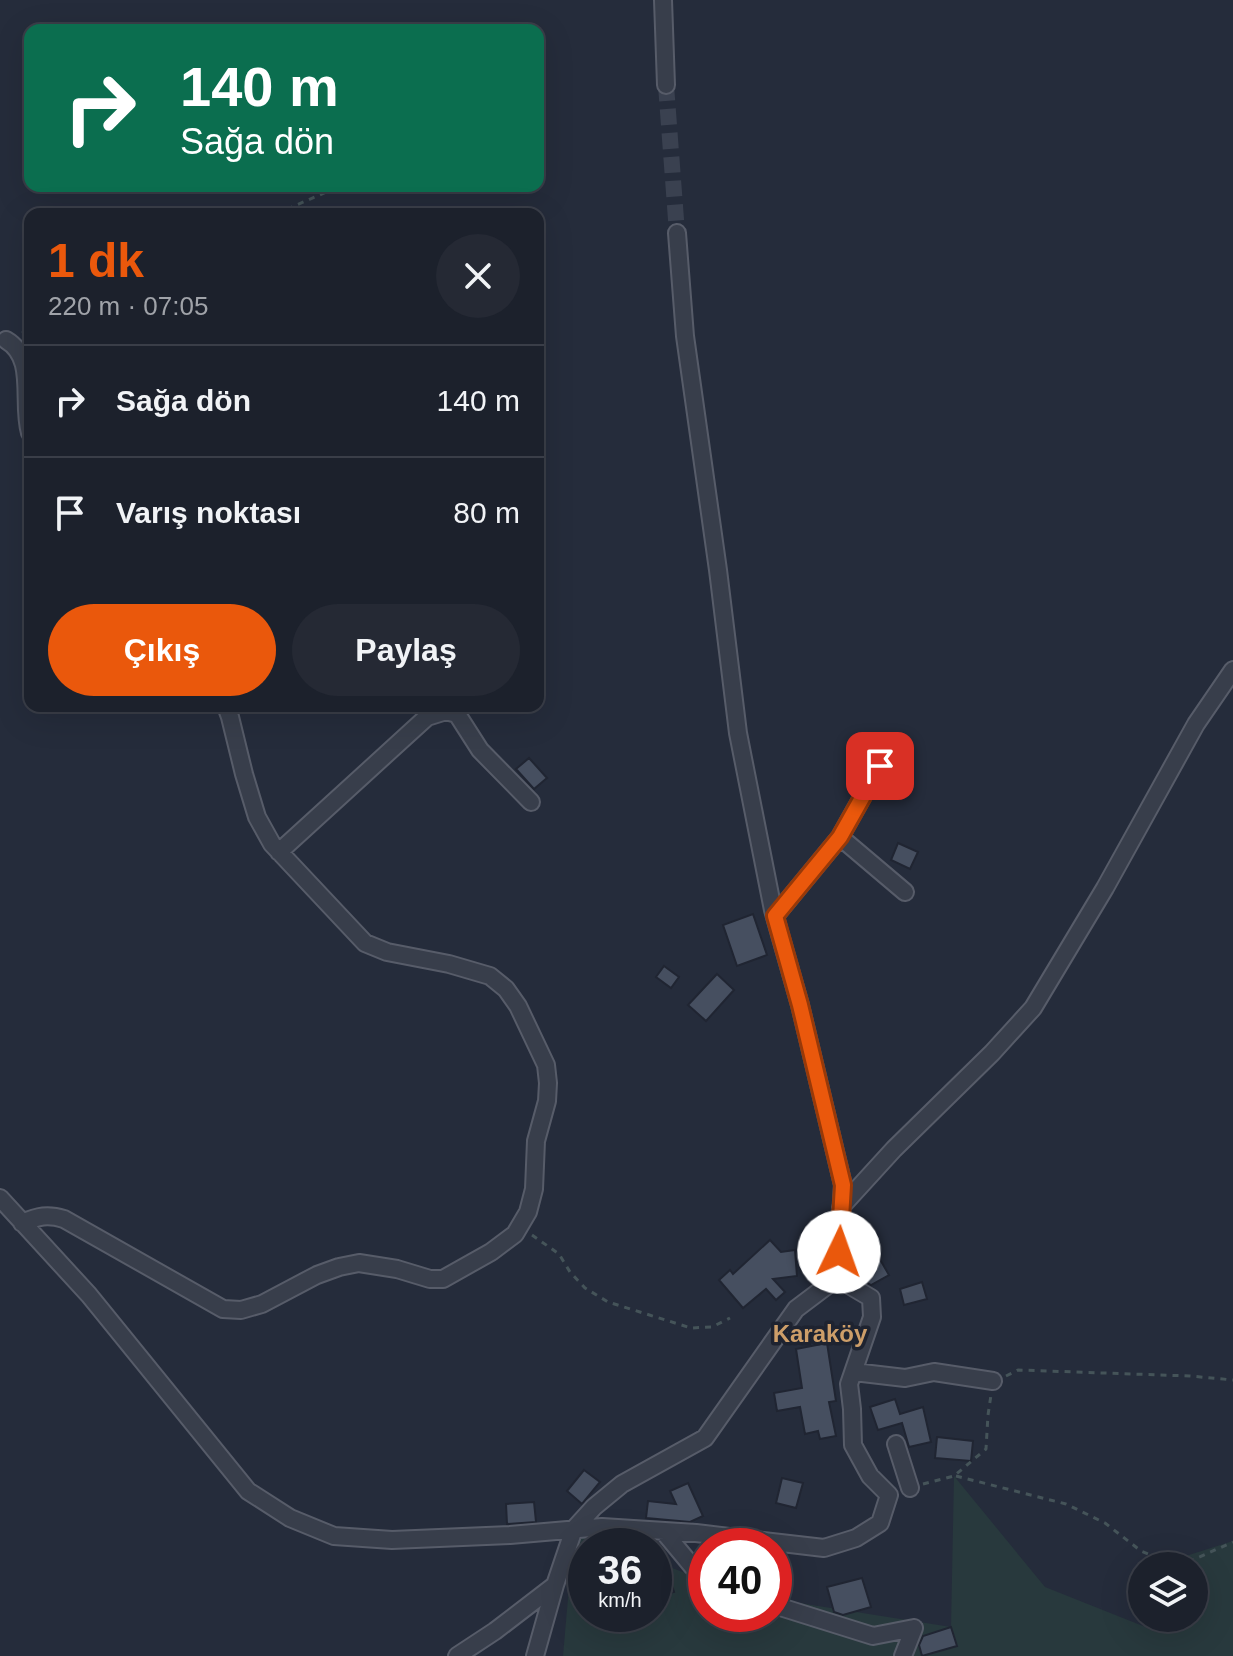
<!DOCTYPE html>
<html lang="tr">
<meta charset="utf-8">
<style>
body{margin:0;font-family:Helvetica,sans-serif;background:#252934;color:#f1f3f6;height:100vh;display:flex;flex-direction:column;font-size:30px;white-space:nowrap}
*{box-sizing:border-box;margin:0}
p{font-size:26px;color:#a0a3a9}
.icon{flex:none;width:44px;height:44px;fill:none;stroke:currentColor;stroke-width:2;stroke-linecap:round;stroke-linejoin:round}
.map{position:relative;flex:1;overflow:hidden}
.side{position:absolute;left:24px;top:208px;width:520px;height:504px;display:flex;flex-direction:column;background:#1c212c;border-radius:16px;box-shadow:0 8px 32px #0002,0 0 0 2px #3a3e48}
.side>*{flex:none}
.banner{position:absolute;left:24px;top:24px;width:520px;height:168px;border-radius:16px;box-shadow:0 8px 32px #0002,0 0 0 2px #3a3e48;background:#0b6e4f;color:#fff;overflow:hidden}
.controls{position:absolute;left:1128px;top:1552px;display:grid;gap:16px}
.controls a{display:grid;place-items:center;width:80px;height:80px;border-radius:50%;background:#1c212c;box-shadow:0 8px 32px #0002,0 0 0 2px #3a3e48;font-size:40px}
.speed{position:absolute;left:568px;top:1528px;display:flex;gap:16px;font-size:40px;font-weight:700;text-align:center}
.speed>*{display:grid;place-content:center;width:104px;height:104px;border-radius:50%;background:#1c212c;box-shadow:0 8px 32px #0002,0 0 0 2px #3a3e48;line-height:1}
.speed small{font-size:20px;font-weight:400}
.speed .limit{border:12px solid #d22;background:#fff;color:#111}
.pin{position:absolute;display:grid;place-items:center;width:68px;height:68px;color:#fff;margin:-34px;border-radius:16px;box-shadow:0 4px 12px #0006}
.me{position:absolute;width:88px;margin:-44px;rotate:3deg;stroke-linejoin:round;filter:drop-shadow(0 0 6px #0008)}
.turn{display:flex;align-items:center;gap:28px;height:168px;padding:0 24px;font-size:36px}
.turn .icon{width:104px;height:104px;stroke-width:2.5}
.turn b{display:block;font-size:56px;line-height:68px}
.round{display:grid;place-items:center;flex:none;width:84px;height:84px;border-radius:42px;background:#252934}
.head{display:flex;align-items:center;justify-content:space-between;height:136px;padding:0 24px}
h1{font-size:48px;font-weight:600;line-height:60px;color:#ea580c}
.action{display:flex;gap:16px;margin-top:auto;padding:16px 24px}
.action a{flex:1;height:92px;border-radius:48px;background:#ea580c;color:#fff;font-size:32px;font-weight:600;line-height:92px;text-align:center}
.action a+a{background:#252934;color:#f1f3f6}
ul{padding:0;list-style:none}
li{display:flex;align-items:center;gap:24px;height:112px;padding:0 24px;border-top:2px solid #3a3e48}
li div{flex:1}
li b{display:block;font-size:30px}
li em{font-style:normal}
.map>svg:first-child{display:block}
.green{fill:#28393d}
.building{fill:#464f60;stroke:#202532;stroke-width:2}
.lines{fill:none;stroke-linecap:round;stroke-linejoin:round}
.minor-tunnel{stroke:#3a4150;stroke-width:16;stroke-dasharray:16 8;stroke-linecap:butt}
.minor-casing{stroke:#575c69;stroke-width:20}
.path{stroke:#455459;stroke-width:3;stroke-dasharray:6 6;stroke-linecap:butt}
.minor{stroke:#383e4b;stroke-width:16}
.route-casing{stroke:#983908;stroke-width:20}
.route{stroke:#ea580c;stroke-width:14}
.labels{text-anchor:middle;stroke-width:7;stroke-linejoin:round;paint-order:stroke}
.quarter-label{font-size:24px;font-weight:bold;fill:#cd9e69;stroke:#1e2330}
</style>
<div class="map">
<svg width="1233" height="1656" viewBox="0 0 1233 1656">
<rect width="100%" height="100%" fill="#252c3b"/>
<!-- green -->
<path class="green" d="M954,1476L1045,1587L1148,1628L1152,1618H1194V1566H1166L1167,1562L1233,1541V1656H563L574,1529L616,1546H586V1614H654V1561L706,1581V1614H774V1599L951,1627Z"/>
<!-- building -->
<path class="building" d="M529,758L547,778L534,789L516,769Z
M898,843L918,852L910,869L891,860Z
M753,914L767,955L737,966L723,925Z
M664,966L679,977L671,988L656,977Z
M717,974L734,990L706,1021L688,1005Z
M770,1240L781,1252L795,1250L797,1276L773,1279L785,1292L776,1300L766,1289L743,1308L719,1280L730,1270L733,1274Z
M874,1249L889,1275L871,1285L856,1276L849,1263Z
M922,1282L927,1299L904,1305L900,1289Z
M827,1343L836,1401L829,1402L836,1436L820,1439L818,1431L805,1434L800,1407L777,1411L774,1393L802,1388L796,1349Z
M895,1399L900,1414L923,1407L931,1442L909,1447L902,1423L878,1430L870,1407Z
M937,1437L973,1441L971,1461L935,1458Z
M584,1470L600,1482L582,1504L567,1491Z
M782,1478L803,1483L796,1508L776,1503Z
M688,1483L703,1516L690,1522L646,1518L648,1501L676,1504L670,1491Z
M534,1502L536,1522L507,1524L506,1504Z
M665,1565L674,1592L654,1599V1568Z
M862,1578L871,1607L843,1615L834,1612L827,1587Z
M951,1627L957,1646L922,1656L919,1645L923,1636Z"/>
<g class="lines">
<!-- minor-tunnel -->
<path class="minor-tunnel" d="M666,85L677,233"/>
<!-- minor casing -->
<g class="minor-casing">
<path id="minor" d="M663,0L666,85
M6,340C37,358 21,402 30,433
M840,837L905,892
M279,852L427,717L446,711L457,714L480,750L531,802
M775,916L840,837L893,742
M0,1198L89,1295L248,1491L290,1518L334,1536L392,1540L510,1535L602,1527L696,1533L824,1548L856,1538L880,1523L889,1495L870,1476L853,1445L852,1409L849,1384L872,1317L871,1298L837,1278L843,1185L800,1005L773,910L738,733L718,570L685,336L677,233
M841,1207L894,1149L992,1053L1033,1008L1105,888L1196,724L1233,670
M22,1223C38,1216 48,1214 64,1219L223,1309L241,1310L262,1304L317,1275L339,1267L359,1263L397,1269L430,1279H443L491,1252L515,1234L528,1212L534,1189L536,1141L547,1101L548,1083L546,1065L518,1006L506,989L490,976L449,964L387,952L365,943L272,844L257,817L244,774L230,717L226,706
M854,1372L905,1378L934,1372L993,1381
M896,1444L910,1488
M663,1531L692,1566L706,1574
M774,1605L873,1636L914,1628
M457,1656L495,1631L555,1585
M535,1656L555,1585L574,1529L594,1507L622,1484L705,1438L796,1309L837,1278
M903,1656L914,1628"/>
</g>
<!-- path -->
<path class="path" d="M276,214L340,186
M22,333L30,329
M532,1235L559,1254L570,1272L585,1288L608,1302L691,1328L712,1327L730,1318
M1006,1376L1018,1370L1190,1376L1233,1380
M956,1476L1066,1504L1105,1523L1141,1551L1167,1562H1188L1233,1542
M923,1484L954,1476L986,1449L988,1415L991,1395"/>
<!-- minor -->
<use href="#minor" class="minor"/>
</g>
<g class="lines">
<!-- route casing -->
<g class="route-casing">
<path id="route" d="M839,1252L843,1185L800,1005L775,916L840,837L880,766"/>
</g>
<!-- route -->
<use href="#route" class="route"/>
</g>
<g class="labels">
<!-- quarter labels -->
<g class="quarter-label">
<text x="820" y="1342">Karaköy</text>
</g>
</g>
</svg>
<div class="controls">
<a><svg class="icon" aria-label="layers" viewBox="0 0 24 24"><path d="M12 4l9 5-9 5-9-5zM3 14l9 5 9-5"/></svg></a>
</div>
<div class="speed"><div>36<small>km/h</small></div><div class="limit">40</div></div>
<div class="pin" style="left:880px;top:766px;background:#d93025"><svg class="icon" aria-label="arrive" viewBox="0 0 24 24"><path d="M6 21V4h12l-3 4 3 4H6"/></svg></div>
<svg class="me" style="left:839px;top:1252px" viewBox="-20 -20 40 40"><circle r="19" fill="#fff"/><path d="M0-13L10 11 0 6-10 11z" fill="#ea580c"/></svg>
<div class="banner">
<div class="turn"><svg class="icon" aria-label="right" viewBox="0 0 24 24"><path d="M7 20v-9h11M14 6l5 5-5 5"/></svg><div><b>140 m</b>Sağa dön</div></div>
</div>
<section class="side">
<div class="head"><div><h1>1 dk</h1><p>220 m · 07:05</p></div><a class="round"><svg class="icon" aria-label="close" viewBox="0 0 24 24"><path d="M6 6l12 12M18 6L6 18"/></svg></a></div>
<ul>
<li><svg class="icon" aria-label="right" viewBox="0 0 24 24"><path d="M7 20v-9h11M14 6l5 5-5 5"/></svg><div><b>Sağa dön</b></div><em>140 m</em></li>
<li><svg class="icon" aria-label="arrive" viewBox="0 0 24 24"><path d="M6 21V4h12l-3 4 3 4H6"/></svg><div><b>Varış noktası</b></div><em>80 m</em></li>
</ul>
<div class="action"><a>Çıkış</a><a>Paylaş</a></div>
</section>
</div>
